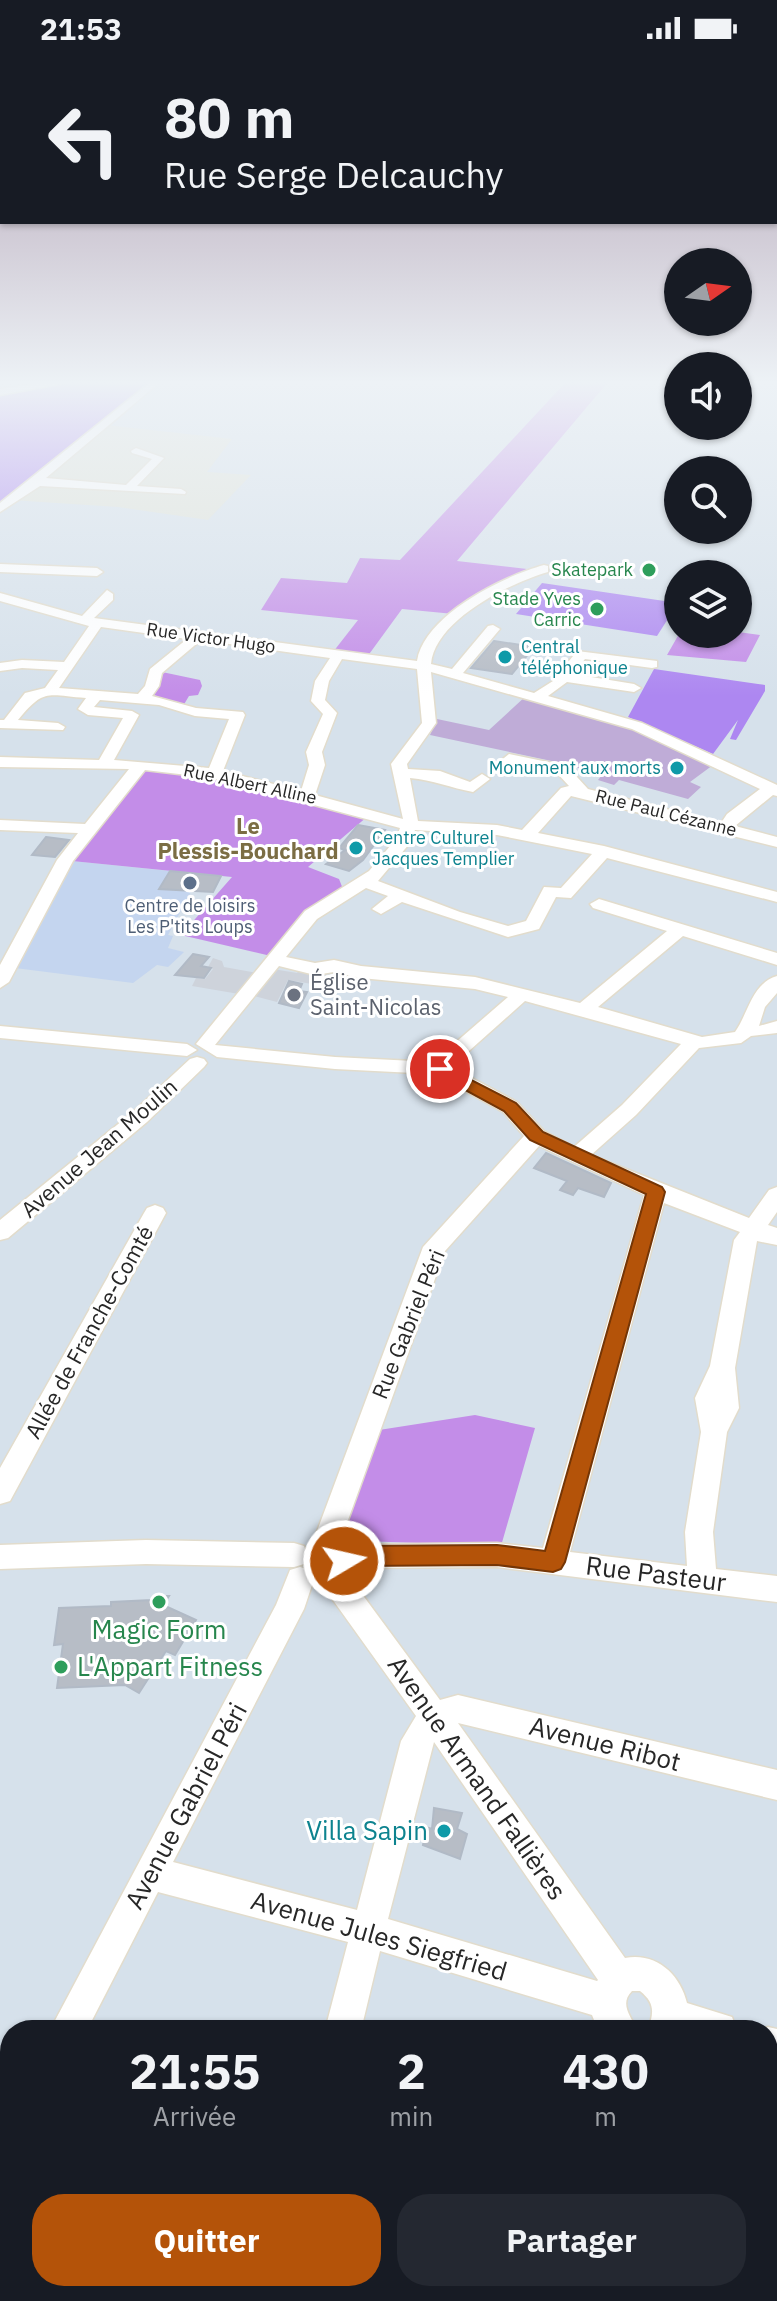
<!DOCTYPE html>
<html lang="fr">
<meta charset="utf-8">
<style>
body{margin:0;font-family:"IBM Plex Sans",sans-serif;background:#242831;color:#f1f3f6;height:100vh;display:flex;flex-direction:column;font-size:30px;white-space:nowrap}
*{box-sizing:border-box;margin:0}
p{font-size:26px;color:#9ea1a6}
.icon{flex:none;width:44px;height:44px;fill:none;stroke:currentColor;stroke-width:2;stroke-linecap:round;stroke-linejoin:round}
.map{position:relative;flex:1;overflow:hidden}
.drawer{position:absolute;left:0px;top:1964px;width:778px;height:282px;display:flex;flex-direction:column;background:#171b24;border-radius:32px 32px 0 0;box-shadow:0 2px 6px #0004}
.drawer>*{flex:none}
.top-card{position:absolute;left:0px;top:0px;width:778px;height:168px;box-shadow:0 2px 6px #0004;background:#171b24;color:#f1f3f6;overflow:hidden}
.needle{width:52px;rotate:76deg}
.fabs{position:absolute;left:664px;top:192px;display:grid;gap:16px}
.fabs a{display:grid;place-items:center;width:88px;height:88px;border-radius:50%;background:#171b24;box-shadow:0 2px 6px #0004;font-size:40px}
.pin{position:absolute;display:grid;place-items:center;width:68px;height:68px;color:#fff;margin:-34px;border:4px solid #fff;border-radius:50%;box-shadow:0 2px 8px #0007}
.me{position:absolute;width:88px;margin:-44px;rotate:81deg;stroke-linejoin:round;filter:drop-shadow(0 0 6px #0008)}
.turn{display:flex;align-items:center;gap:28px;height:168px;padding:0 32px;font-size:36px}
.turn .icon{width:104px;height:104px;stroke-width:2.5}
.turn b{display:block;font-size:56px;line-height:68px}
.eta{display:flex;justify-content:space-evenly;align-items:center;height:136px;text-align:center}
.eta b{font-size:48px;font-weight:700;line-height:56px}
.button{display:flex;gap:16px;margin-top:auto;padding:16px 32px}
.button a{flex:1;height:92px;border-radius:32px;background:#b45309;color:#fff;font-size:32px;font-weight:700;line-height:92px;text-align:center}
.button a+a{background:#242831;color:#f1f3f6}
.status{display:flex;justify-content:space-between;align-items:center;height:56px;padding:0 40px;background:#171b24;direction:ltr}
.status svg{height:22px;fill:currentColor}
.map>svg:first-child{display:block}
.industrial{fill:#e0e3d8}
.education{fill:#c4d5ef}
.green{fill:#c38de8}
.cemetery{fill:#bfacd7}
.pitch{fill:#ad87f1}
.plaza{fill:#ced3db}
.building{fill:#b7bdc6;stroke:#b1bac6;stroke-width:2}
.lines{fill:none;stroke-linecap:round;stroke-linejoin:round}
.minor-casing{stroke:#e2dccc;stroke-width:3}
.minor{fill:#fff;fill-rule:evenodd}
.route{fill:#b45309;stroke:#753606;stroke-width:2}
.leisure-dot{fill:#2e9e5b;stroke:#fff;stroke-width:3}
.culture-dot{fill:#0f9aa8;stroke:#fff;stroke-width:3}
.service-dot{fill:#5c6f8a;stroke:#fff;stroke-width:3}
.worship-dot{fill:#6b7280;stroke:#fff;stroke-width:3}
.labels{text-anchor:middle;stroke-width:6;stroke-linejoin:round;paint-order:stroke}
.far-leisure-label{font-size:18px;fill:#27864d;stroke:#fff;text-anchor:end}
.far-street-label{font-size:18px;fill:#272727;stroke:#fff}
.far-culture-label{font-size:18px;fill:#0d838f;stroke:#fff;text-anchor:start}
.far-service-label{font-size:18px;fill:#4e5e75;stroke:#fff}
.far-quarter-label{font-size:22px;font-weight:bold;fill:#7b6d44;stroke:#fff}
.worship-label{font-size:22px;fill:#5b616d;stroke:#fff;text-anchor:start}
.street-label{font-size:22px;fill:#272727;stroke:#fff}
.near-street-label{font-size:26px;fill:#272727;stroke:#fff}
.near-leisure-label{font-size:26px;fill:#27864d;stroke:#fff}
.near-culture-label{font-size:26px;fill:#0d838f;stroke:#fff;text-anchor:end}
</style>
<div class="status"><b>21:53</b><svg viewBox="0 0 49 12"><path d="M0 12V9h3v3zM5 12V6h3v6zM10 12V3h3v9zM15 12V0h3v12zM26 1h20v11H26zM47 4h2v5h-2z"/></svg></div>
<div class="map">
<svg width="777" height="2245" viewBox="0 0 777 2245">
<rect width="100%" height="100%" fill="#d6e1eb"/>
<!-- industrial -->
<path class="industrial" d="M106,369L232,383L207,416L251,419L208,464L118,451L11,444Z"/>
<!-- education -->
<path class="education" d="M72,805L170,815L161,830L192,834L168,879L173,880L168,892L184,896L182,898L168,911L157,909L133,927L15,912Z"/>
<!-- green -->
<path class="green" d="M566,326H608L457,505L527,513L454,558L402,553L367,601L333,596L358,564L261,554L281,522L347,527L360,502L400,504Z
M738,576L760,579L746,606L667,599L679,578Z
M162,616L200,624L202,630L198,639L189,640L183,650L151,638Z
M151,712C225,720 297,738 368,760L308,811L339,823L343,833L271,900L181,879L232,821L72,805L142,715Z
M475,1359L535,1372L501,1490L363,1485L346,1465L379,1374Z"/>
<!-- cemetery -->
<path class="cemetery" d="M527,639L600,660L596,664L649,677L713,709L690,726L701,731L688,743L619,724L614,729L598,724L602,719L561,707L430,679L437,663L489,674Z"/>
<!-- pitch -->
<path class="pitch" d="M76,326H151L0,447V338Z
M542,527L678,547L657,580L516,558Z
M654,613L758,628L765,629V635L736,684L730,683L738,664L713,698L628,661Z"/>
<!-- plaza -->
<path class="plaza" d="M213,902L222,905L224,911L257,917L239,938L192,930L196,922L205,923L213,913L208,911Z
M332,912L318,929L288,924L277,946L254,940L273,913L297,917L300,913Z"/>
<!-- building -->
<path class="building" d="M494,585L534,591L512,618L471,612Z
M358,769L385,774L363,804L349,815L326,808L345,794L339,792Z
M46,781L69,784L55,801L32,799Z
M170,815L221,820L213,836L159,833Z
M193,898L209,901L201,910L211,912L204,922L175,919Z
M289,925L302,928L299,935L307,936L299,952L279,947Z
M546,1097L611,1127L604,1141L578,1132L573,1139L560,1134L567,1125L534,1112Z
M153,1540H169L163,1549L196,1564L175,1599L166,1595L139,1637L125,1629L57,1632L63,1588L54,1589L59,1552L111,1550V1546L152,1544Z
M434,1752L462,1757L457,1773L467,1778L460,1803L423,1789L426,1771L432,1773Z"/>
<g class="lines">
<!-- minor casing -->
<g class="minor-casing">
<path id="minor" d="M50,326H69L0,339V333Z
M151,326H160L46,422L126,429L152,403L132,397L131,395L136,392L164,402L137,430L181,433L186,436L185,438L40,430L0,456V447Z
M0,508L97,512L103,516L97,520L0,516Z
M544,509L548,510V516C510,527 435,564 431,608L452,613L488,570L493,569L500,573L463,617L534,637L553,625L577,595L657,605V611L652,612L585,603L573,618L634,628L641,632L634,636L567,626L548,640L642,667L777,729V740L773,739L735,770L777,781V791L571,740L538,777L604,790L777,836V846L607,802L571,842L556,841L539,873L508,881L402,846L381,858L372,853L388,840L366,832L317,863L286,901L315,907L334,904L361,910L475,921L580,947L667,875L593,852L590,848L599,843L777,897V909L683,880L598,951L702,981L735,976C748,958 752,927 777,920V937L765,951L759,970L777,965V977L751,980L741,987L699,992L636,1059L591,1099L749,1162L769,1134L777,1131V1156L768,1169L777,1172V1189L757,1185L735,1312L739,1352L727,1376L713,1476L716,1513L777,1520V1546L497,1511L343,1512L333,1509L331,1497L317,1494L313,1486L423,1191L524,1080L503,1056L434,1018L335,1013L217,1001L196,988L305,855L369,815L396,783L400,772L213,722L145,714L73,805L9,926L0,932V909L57,804L78,777L0,774V764L85,768L129,713L0,711V701L99,704L123,662L88,659L78,653L86,642C47,639 44,632 18,664L58,667L65,671L63,674L0,672V664H4L25,637L45,632L58,614L22,612L0,615V607L22,604L64,606L89,570L0,545V537L82,560L107,534L113,538V544L94,562L417,605C424,559 504,520 544,509ZM101,571L187,583L150,613L145,630L138,638L59,632ZM201,584L330,602L315,625L311,645L323,658L306,696L309,709L301,735L223,715L245,659L243,656L196,652L152,640L159,630L162,617ZM342,603L417,613L422,667L391,708L403,763L315,739L325,709L322,696L337,657L325,644L329,625ZM431,616L632,673L760,733L727,758L721,767L588,733L567,710L509,698L494,710V716H504L512,708L557,717L569,730L561,732L522,774L497,769L418,765L410,722C433,724 451,732 473,736L490,723L482,718L470,726L440,715L408,713L407,708L436,667ZM100,644L159,649L195,660L229,663L209,712L114,704L139,659L132,655L94,651ZM415,774L497,779L592,798L561,832L544,831L526,865L508,870L460,856L378,825L410,787ZM279,910L315,919L334,916L361,922L475,933L508,941L433,1006L335,1001L215,989ZM525,945L681,988L622,1049L574,1091L544,1075L517,1046L451,1011ZM539,1090L644,1139L543,1492L497,1487L339,1489L445,1195ZM664,1147L740,1176L734,1184L710,1310L695,1342L701,1376L685,1476L687,1510L570,1496Z
M0,970L187,988L197,994L187,1000L0,982Z
M197,1001L204,1003L207,1007L204,1011L147,1066L8,1182L0,1184V1164L133,1056L190,1003Z
M155,1149L163,1152L166,1157L10,1445L0,1448V1412L144,1157L147,1152Z
M146,1484L294,1487L304,1490L308,1499L304,1508L294,1511L146,1508L0,1513V1489Z
M300,1511L310,1514L314,1523L304,1553L173,1806L357,1854L401,1685L416,1660L325,1533L321,1524L325,1515L335,1512L345,1515L440,1644L458,1639L777,1714V1744L458,1667L625,1902C656,1896 680,1918 687,1947L732,1961L737,1974H648C654,1956 655,1947 640,1935H632C619,1948 631,1960 637,1974H598L592,1959L380,1895L361,1974H325L348,1886L158,1836L87,1974H50L276,1549L290,1514ZM434,1686L598,1924L597,1925L388,1863Z
M768,1971L777,1973V2009L768,2007V1974H761Z
M10,2064V2117L0,2121V2068Z
M0,2220L10,2224V2236H29L33,2245H0Z
M258,2236H298L295,2245H255Z
M499,2236H539L537,2245H497Z
M586,2236H627L631,2245H590Z"/>
</g>
<!-- minor -->
<use href="#minor" class="minor"/>
</g>
<!-- sky -->
<linearGradient id="sky" x2="0" y2="1"><stop stop-color="#af9eb1"/><stop offset="0.51" stop-color="#edf2f6"/><stop offset="1" stop-color="#edf2f6" stop-opacity="0"/></linearGradient>
<rect width="777" height="640" fill="url(#sky)"/>
<!-- route -->
<path class="route" d="M440,1008L516,1047L543,1076L662,1131L665,1136L565,1506L561,1513L553,1516L497,1509L353,1510L344,1515L336,1512L332,1500L335,1493L343,1490L497,1489L545,1495L646,1138L530,1084L504,1055L434,1017L432,1013L434,1010Z"/>
<!-- markers -->
<g class="leisure-dot">
<circle cx="649" cy="514" r="8"/>
<circle cx="597" cy="553" r="8"/>
<circle cx="159" cy="1546" r="8"/>
<circle cx="61" cy="1611" r="8"/>
</g>
<g class="culture-dot">
<circle cx="505" cy="601" r="8"/>
<circle cx="677" cy="712" r="8"/>
<circle cx="356" cy="792" r="8"/>
<circle cx="444" cy="1775" r="8"/>
</g>
<circle class="service-dot" cx="190" cy="827" r="8"/>
<circle class="worship-dot" cx="294" cy="939" r="8"/>
<g class="labels">
<!-- far-leisure labels -->
<g class="far-leisure-label">
<text x="633" y="520">Skatepark</text>
<text x="581" y="549">Stade Yves<tspan x="581" dy="21">Carric</tspan></text>
</g>
<!-- far-street labels -->
<g class="far-street-label">
<text transform="translate(211 582) rotate(8)" y="6">Rue Victor Hugo</text>
<text transform="translate(250 728) rotate(12)" y="6">Rue Albert Alline</text>
<text transform="translate(666 757) rotate(14)" y="6">Rue Paul Cézanne</text>
</g>
<!-- far-culture labels -->
<g class="far-culture-label">
<text x="521" y="597">Central<tspan x="521" dy="21">téléphonique</tspan></text>
<text x="661" y="718" text-anchor="end">Monument aux morts</text>
<text x="372" y="788">Centre Culturel<tspan x="372" dy="21">Jacques Templier</tspan></text>
</g>
<!-- far-service labels -->
<g class="far-service-label">
<text x="190" y="856">Centre de loisirs<tspan x="190" dy="21">Les P'tits Loups</tspan></text>
</g>
<!-- far-quarter labels -->
<g class="far-quarter-label">
<text x="248" y="778">Le<tspan x="248" dy="25">Plessis-Bouchard</tspan></text>
</g>
<!-- worship labels -->
<g class="worship-label">
<text x="310" y="934">Église<tspan x="310" dy="25">Saint-Nicolas</tspan></text>
</g>
<!-- street labels -->
<g class="street-label">
<text transform="translate(99 1092) rotate(-41)" y="8">Avenue Jean Moulin</text>
<text transform="translate(408 1268) rotate(-68)" y="8">Rue Gabriel Péri</text>
<text transform="translate(89 1276) rotate(-61)" y="8">Allée de Franche-Comté</text>
</g>
<!-- near-street labels -->
<g class="near-street-label">
<text transform="translate(656 1518) rotate(7)" y="9">Rue Pasteur</text>
<text transform="translate(605 1688) rotate(14)" y="9">Avenue Ribot</text>
<text transform="translate(477 1722) rotate(55)" y="9">Avenue Armand Fallières</text>
<text transform="translate(186 1750) rotate(-62)" y="9">Avenue Gabriel Péri</text>
<text transform="translate(379 1880) rotate(16)" y="9">Avenue Jules Siegfried</text>
</g>
<!-- near-leisure labels -->
<g class="near-leisure-label">
<text x="159" y="1583">Magic Form</text>
<text x="77" y="1620" text-anchor="start">L'Appart Fitness</text>
</g>
<!-- near-culture labels -->
<g class="near-culture-label">
<text x="428" y="1784">Villa Sapin</text>
</g>
</g>
</svg>
<div class="fabs">
<a><svg class="needle" viewBox="-14 -14 28 28"><path d="M0-13l5 13h-10z" fill="#e53935"/><path d="M0 13l5-13h-10z" fill="#9ea1a6"/></svg></a>
<a><svg class="icon" aria-label="sound" viewBox="0 0 24 24"><path d="M4 9h4l5-4v14l-5-4H4zM17 9q2 3 0 6"/></svg></a>
<a><svg class="icon" aria-label="search" viewBox="0 0 24 24"><circle cx="10" cy="10" r="6"/><path d="M15 15l6 6"/></svg></a>
<a><svg class="icon" aria-label="layers" viewBox="0 0 24 24"><path d="M12 4l9 5-9 5-9-5zM3 14l9 5 9-5"/></svg></a>
</div>
<div class="pin" style="left:440px;top:1013px;background:#d93025"><svg class="icon" aria-label="arrive" viewBox="0 0 24 24"><path d="M6 21V4h12l-3 4 3 4H6"/></svg></div>
<svg class="me" style="left:344px;top:1505px" viewBox="-20 -20 40 40"><circle r="17" fill="#b45309" stroke="#fff" stroke-width="3"/><path d="M0-11L8 9 0 5-8 9z" fill="#fff"/></svg>
<div class="top-card">
<div class="turn"><svg class="icon" aria-label="left" viewBox="0 0 24 24"><path d="M17 20v-9H6M10 6l-5 5 5 5"/></svg><div><b>80 m</b>Rue Serge Delcauchy</div></div>
</div>
<section class="drawer">
<div class="eta">
<div><b>21:55</b><p>Arrivée</p></div>
<div><b>2</b><p>min</p></div>
<div><b>430</b><p>m</p></div>
</div>
<div class="button"><a>Quitter</a><a>Partager</a></div>
</section>
</div>
